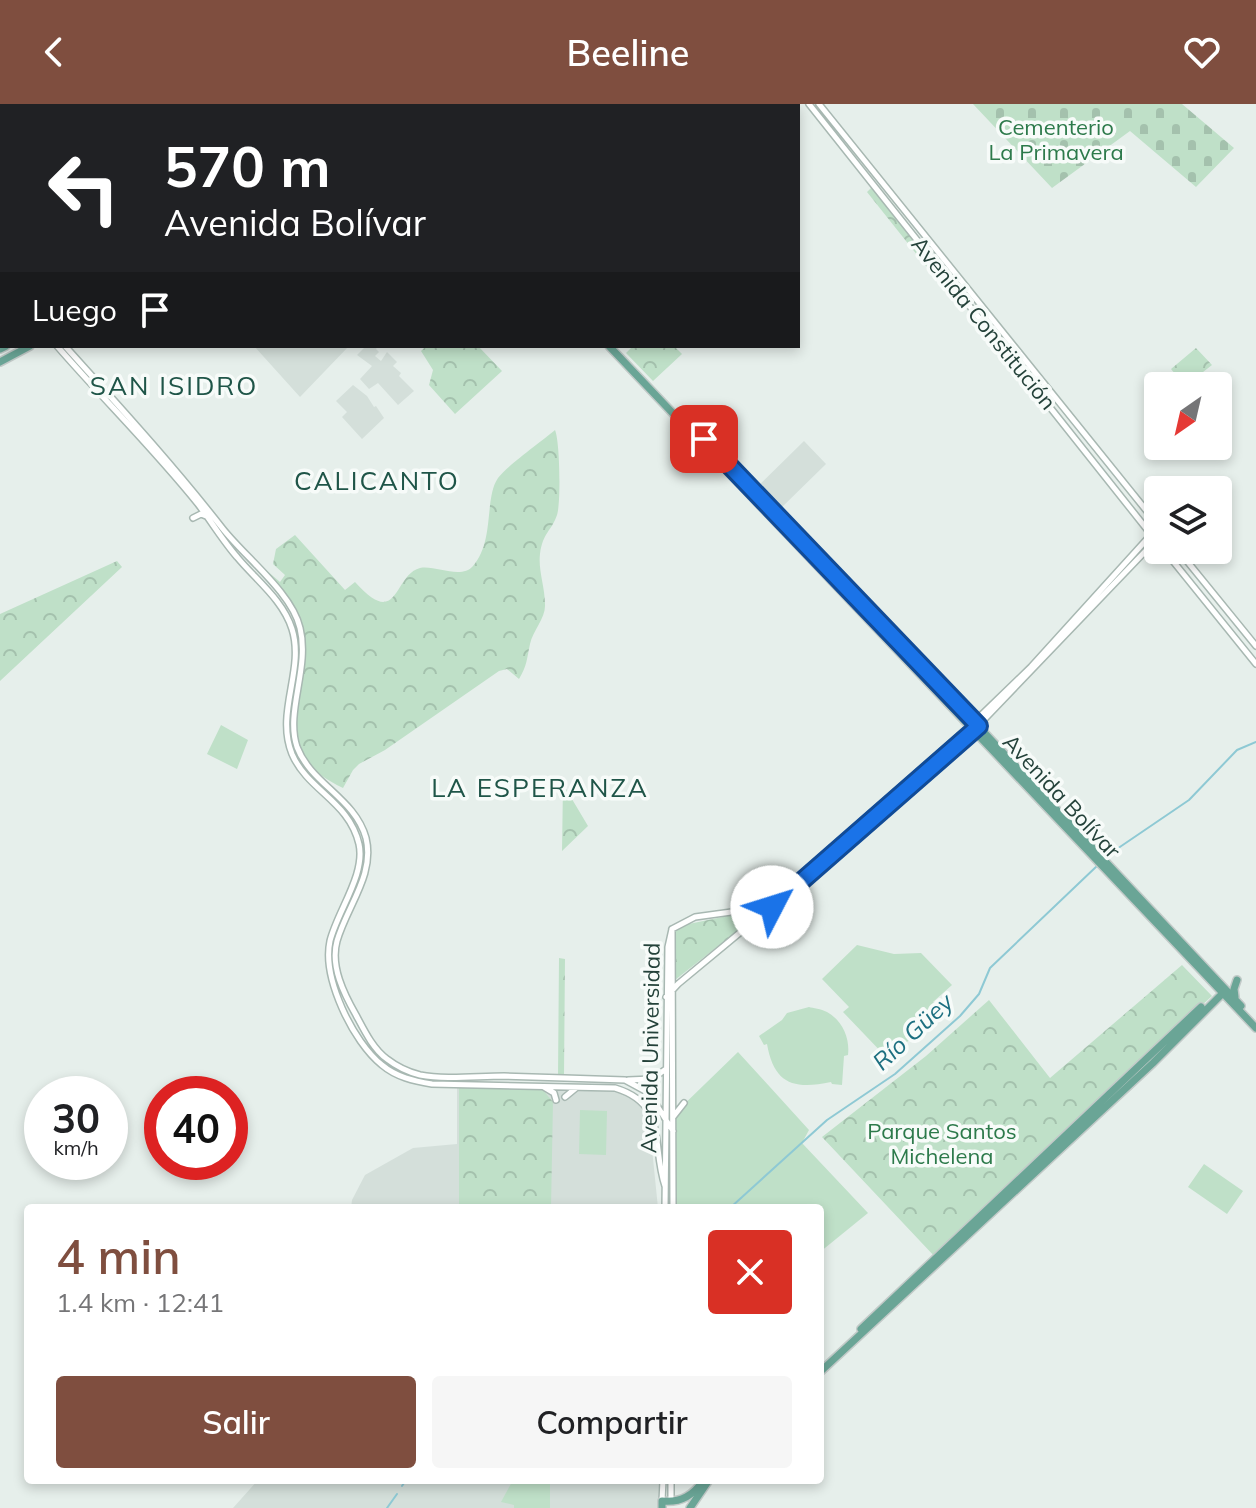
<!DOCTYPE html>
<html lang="es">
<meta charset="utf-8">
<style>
body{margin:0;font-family:Mulish,sans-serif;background:#f6f6f6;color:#202124;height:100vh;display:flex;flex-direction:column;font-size:30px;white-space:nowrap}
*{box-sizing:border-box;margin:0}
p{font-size:26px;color:#757577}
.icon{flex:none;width:44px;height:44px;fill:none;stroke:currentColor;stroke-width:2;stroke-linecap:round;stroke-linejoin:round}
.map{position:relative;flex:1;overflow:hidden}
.panel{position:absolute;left:24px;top:1100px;width:800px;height:280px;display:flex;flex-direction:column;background:#fff;border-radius:8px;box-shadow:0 4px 12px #0003}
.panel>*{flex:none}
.guide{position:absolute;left:0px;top:0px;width:800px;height:244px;box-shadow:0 4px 12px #0003;background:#202124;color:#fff;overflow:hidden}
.needle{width:52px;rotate:214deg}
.tools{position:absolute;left:1144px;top:268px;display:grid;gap:16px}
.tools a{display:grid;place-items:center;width:88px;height:88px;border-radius:8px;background:#fff;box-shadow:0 4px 12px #0003;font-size:40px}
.speed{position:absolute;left:24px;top:972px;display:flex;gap:16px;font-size:40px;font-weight:700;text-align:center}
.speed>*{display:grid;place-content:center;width:104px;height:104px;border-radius:50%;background:#fff;box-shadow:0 4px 12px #0003;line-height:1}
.speed small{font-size:20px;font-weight:400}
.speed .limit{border:12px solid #d22;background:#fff;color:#111}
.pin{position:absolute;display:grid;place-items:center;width:68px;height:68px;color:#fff;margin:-34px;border-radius:16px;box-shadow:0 4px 12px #0006}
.me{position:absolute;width:88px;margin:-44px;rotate:50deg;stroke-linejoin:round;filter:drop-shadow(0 0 6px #0008)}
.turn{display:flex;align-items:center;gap:28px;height:168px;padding:0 32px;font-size:36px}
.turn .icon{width:104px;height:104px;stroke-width:2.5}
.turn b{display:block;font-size:56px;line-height:68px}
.then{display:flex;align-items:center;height:76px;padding:0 32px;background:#0003;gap:16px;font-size:30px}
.round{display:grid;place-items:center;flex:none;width:84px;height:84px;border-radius:8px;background:#f6f6f6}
.overview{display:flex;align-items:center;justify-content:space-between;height:136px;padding:0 32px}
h1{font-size:48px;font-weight:600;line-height:60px;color:#7f4e3f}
.button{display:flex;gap:16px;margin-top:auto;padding:16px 32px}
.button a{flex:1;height:92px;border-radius:8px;background:#7f4e3f;color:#fff;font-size:32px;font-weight:600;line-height:92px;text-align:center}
.button a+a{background:#f6f6f6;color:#202124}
header{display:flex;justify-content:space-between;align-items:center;height:104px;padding:0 32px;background:#7f4e3f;color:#fff;font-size:36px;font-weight:600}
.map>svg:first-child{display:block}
.built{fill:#d4dfda}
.grass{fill:#bfe0c8}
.forest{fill:url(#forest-crowns)}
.cemetery{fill:url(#cemetery-stones)}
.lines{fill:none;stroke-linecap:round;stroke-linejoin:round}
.stream{stroke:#8ec9d4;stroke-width:2}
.minor-casing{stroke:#a8b8b2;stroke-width:8}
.major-casing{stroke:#c2cac8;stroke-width:10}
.minor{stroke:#fff;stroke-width:5}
.major{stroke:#6aa596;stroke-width:7}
.route-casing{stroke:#114b97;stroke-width:20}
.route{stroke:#1a73e8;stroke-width:14}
.labels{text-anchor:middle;stroke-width:7;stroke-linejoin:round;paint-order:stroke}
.park-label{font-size:22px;fill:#2d7a4b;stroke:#f7fbf9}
.street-label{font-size:22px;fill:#24423a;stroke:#f7fbf9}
.water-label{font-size:24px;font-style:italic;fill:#1c6f80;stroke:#f7fbf9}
.quarter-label{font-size:26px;letter-spacing:2px;fill:#1f5548;stroke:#f7fbf9}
</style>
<header><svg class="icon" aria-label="back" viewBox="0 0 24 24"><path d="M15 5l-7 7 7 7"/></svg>Beeline<svg class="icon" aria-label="heart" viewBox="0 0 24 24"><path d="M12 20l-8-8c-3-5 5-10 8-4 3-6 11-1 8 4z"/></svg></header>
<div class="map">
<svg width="1256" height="1404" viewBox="0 0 1256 1404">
<defs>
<pattern id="forest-crowns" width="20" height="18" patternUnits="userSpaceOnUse" patternTransform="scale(2)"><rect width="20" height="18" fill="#bfe0c8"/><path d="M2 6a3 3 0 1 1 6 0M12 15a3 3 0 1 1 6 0" fill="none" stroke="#a4c1ad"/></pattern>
<pattern id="cemetery-stones" width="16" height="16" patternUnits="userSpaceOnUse" patternTransform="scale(2)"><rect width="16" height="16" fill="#bfe0c8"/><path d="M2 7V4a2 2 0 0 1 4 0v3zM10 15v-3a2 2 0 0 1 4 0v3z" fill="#a4c1ad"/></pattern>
</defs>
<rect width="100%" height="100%" fill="#e6efeb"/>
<!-- built -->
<path class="built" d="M254,242H349L300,293Z
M366,242H378L376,245L379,248L375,252L381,257L387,248L397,258L393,262L401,269L399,272L414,287L398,301L378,279L369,285L360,275L372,262L357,251Z
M353,281L367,292L374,303L376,302L384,314L362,335L342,313L347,308L336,297Z
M804,337L826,360L778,407L756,384Z
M457,982L615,987L636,996L649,1015L658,1104H351L352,1096L365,1071L413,1044L457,1040Z
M258,1376H659L658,1404H233Z"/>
<!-- grass -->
<path class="grass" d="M221,621L248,636L237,665L207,650Z
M857,841L894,850L921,849L952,881L933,898L943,909L887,954L843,908L849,903L822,875Z
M809,903C813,904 821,905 827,908C843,917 850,935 848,951L844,952L842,981L832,980L831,978C794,986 774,980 767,940L764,941L759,932L782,916L787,909Z
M738,948L809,1026L802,1039L868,1109L820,1148V1104H676L673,1011Z
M580,1006L607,1007L606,1051L579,1050Z
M1204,1060L1243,1087L1227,1110L1188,1083Z
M513,1376H550V1404H514V1401L501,1398Z"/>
<!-- forest -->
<path class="forest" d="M873,82L955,186L949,191L867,88Z
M426,242H478L502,267L455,310L429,281L433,266L421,247Z
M633,242H674L682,250L653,277L626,249Z
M1196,244L1212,261L1185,282L1171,265Z
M555,326C560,337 561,399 557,411C551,428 543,428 540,450C538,466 545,483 545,500C546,514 533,526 530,540C527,554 527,562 519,575L507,565L499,567L385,646L359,660L353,666L343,684C261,645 312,592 301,526C297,503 278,487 263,470L266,466L280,478L285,471L273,460L276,445L295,431L345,486L355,478C399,527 393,471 420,464C436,461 461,476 473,462C495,437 484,394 498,374C507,362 542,337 555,326Z
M117,457L122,463L0,577V510Z
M563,680L588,722L562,747Z
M742,809L749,813L746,820L675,876V826L679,822Z
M559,854L565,855L564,972H558Z
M1182,861L1212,892L1115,981L936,1154L822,1033L926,952L989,896L1050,974Z
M459,984L543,986L553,998L551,1104H459Z"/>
<!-- cemetery -->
<path class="cemetery" d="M973,0H1182L1234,44L1196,83L1130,27L1052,84Z"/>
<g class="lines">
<!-- stream -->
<path class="stream" d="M1111,749L1189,696L1237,646L1256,638
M730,1104L827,1016L895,970L960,912L979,890L990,864L1098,761
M402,1382L406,1376
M387,1404L397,1390"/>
<!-- minor casing -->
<g class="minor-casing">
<path id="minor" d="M809,0L1157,438
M819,0L1158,421
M0,169L2,171
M0,181L2,183
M57,242C103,295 154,345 198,400C211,417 223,437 237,453C256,476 283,496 292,525C305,566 275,608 292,650C308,687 349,697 359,740C366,770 337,808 330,837C322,874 353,938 382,961C396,973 414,977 432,980L615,984C668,1000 651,1040 665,1082
M65,242C119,302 173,361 223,425C246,454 292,489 300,524C310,564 285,608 297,643C311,680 355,694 366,734C375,771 347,802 337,837C330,862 344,890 356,911C364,926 373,945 387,955C396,962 408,968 420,971C446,976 477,972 504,972C544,973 585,975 625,976L649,989L673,1027
M193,414L201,410L206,412
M1164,446L1256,560
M1178,446L1256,542
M764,803L971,621L1031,563L1158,423
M672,825L695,813L767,803
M672,826L673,1104
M666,893L678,880L830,754L880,706L975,625L1158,434
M628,976L652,975L666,965
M544,983L554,989L556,996
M565,993L576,984
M673,1013L684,999
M665,1104L668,843L672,825
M662,1397L663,1376
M671,1397V1376"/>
</g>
<!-- major casing -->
<g class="major-casing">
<path id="major" d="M383,0L385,2
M391,0L393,2
M139,2L140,0
M148,2L149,0
M609,242L1256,924
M0,245L6,242
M0,258L30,242
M932,573L1241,902
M1235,893L1234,885L1237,876
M861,1225L1201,903
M820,1268L1153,959L1223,889
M662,1404V1397C682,1399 693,1391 704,1376
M690,1404L709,1376"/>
</g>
<!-- minor -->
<use href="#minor" class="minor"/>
<!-- major -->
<use href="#major" class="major"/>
</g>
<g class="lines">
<!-- route casing -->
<g class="route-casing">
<path id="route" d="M704,335L979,622L772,803"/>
</g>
<!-- route -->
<use href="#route" class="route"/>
</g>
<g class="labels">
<!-- park labels -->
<g class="park-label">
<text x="1056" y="31">Cementerio<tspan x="1056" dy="25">La Primavera</tspan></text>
<text x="942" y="1035">Parque Santos<tspan x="942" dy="25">Michelena</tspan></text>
</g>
<!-- street labels -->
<g class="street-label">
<text transform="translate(984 219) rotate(51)" y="8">Avenida Constitución</text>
<text transform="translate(1062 692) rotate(47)" y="8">Avenida Bolívar</text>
<text transform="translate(650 944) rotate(-89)" y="8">Avenida Universidad</text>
</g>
<!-- water labels -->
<g class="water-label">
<text transform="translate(913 928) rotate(-43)" y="8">Río Güey</text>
</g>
<!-- quarter labels -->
<g class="quarter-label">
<text x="174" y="291">SAN ISIDRO</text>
<text x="377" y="386">CALICANTO</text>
<text x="540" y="693">LA ESPERANZA</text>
</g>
</g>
</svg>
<div class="tools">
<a><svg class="needle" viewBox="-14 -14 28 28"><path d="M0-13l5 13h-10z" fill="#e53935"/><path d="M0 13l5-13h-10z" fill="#757577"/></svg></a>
<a><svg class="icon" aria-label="layers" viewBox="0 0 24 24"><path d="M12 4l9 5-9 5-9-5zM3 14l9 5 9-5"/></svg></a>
</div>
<div class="speed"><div>30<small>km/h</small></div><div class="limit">40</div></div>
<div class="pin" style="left:704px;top:335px;background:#d93025"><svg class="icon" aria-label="arrive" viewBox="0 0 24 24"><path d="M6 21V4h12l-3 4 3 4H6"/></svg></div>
<svg class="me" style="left:772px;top:803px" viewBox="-20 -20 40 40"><circle r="19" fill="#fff"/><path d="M0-13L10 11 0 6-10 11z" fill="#1a73e8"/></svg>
<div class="guide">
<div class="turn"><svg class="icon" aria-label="left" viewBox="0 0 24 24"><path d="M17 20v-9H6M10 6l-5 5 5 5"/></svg><div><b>570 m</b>Avenida Bolívar</div></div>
<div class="then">Luego<svg class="icon" aria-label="arrive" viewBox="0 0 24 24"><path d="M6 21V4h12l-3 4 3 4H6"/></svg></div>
</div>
<section class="panel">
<div class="overview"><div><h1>4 min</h1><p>1.4 km · 12:41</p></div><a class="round" style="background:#d93025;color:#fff"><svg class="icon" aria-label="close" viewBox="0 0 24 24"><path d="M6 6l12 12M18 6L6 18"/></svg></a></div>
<div class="button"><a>Salir</a><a>Compartir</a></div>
</section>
</div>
